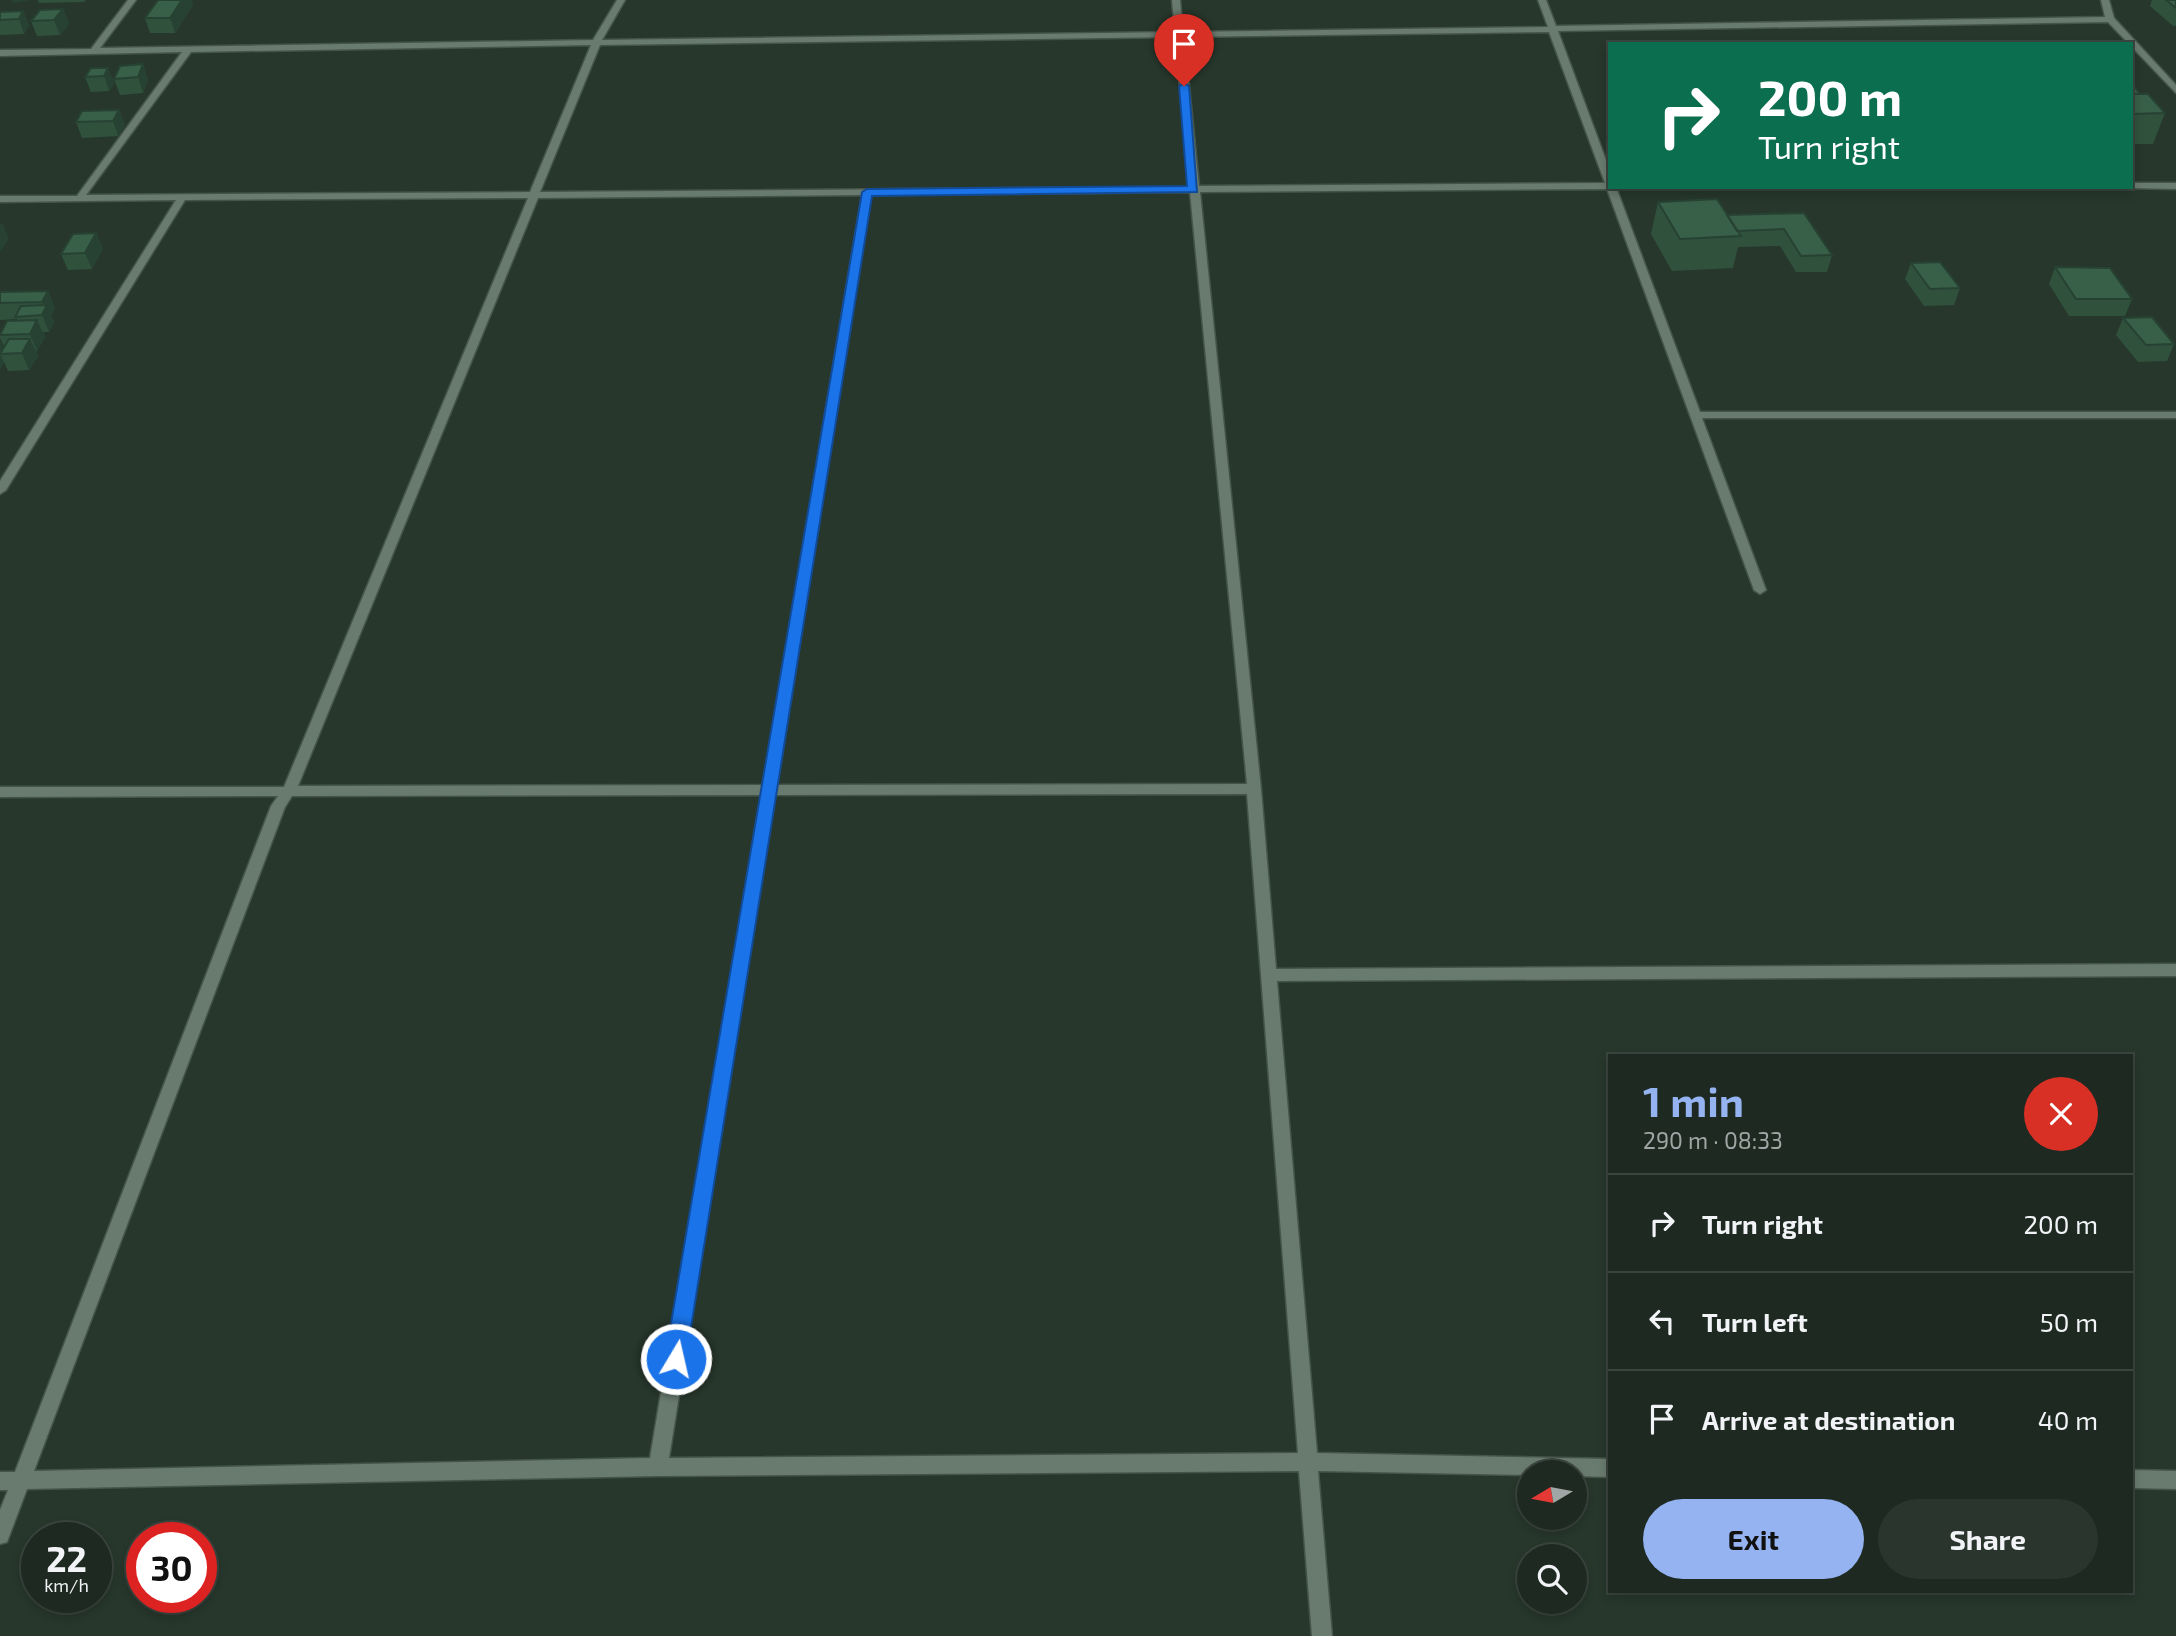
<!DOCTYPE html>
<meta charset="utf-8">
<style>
body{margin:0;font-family:"Exo 2",sans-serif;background:#2a352e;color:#f1f3f6;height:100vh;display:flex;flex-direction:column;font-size:26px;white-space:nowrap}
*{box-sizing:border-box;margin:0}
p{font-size:23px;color:#a0a6a5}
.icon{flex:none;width:38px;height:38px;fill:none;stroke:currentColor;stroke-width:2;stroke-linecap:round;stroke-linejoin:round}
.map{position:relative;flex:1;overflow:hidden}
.drawer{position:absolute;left:1608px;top:1054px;width:525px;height:539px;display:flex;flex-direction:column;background:#1d2921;border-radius:0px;box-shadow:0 4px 10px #0003,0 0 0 2px #3b453f}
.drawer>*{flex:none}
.hud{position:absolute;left:1608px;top:42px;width:525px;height:147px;border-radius:0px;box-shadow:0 4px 10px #0003,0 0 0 2px #3b453f;background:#0b6e4f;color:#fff;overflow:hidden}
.needle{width:46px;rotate:260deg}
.fabs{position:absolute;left:1517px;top:1460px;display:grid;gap:14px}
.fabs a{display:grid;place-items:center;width:70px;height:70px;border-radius:50%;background:#1d2921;box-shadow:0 4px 10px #0003,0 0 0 2px #3b453f;font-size:35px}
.speed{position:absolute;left:21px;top:1522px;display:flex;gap:14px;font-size:35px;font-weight:700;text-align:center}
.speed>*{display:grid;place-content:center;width:91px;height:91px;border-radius:50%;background:#1d2921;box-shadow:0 4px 10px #0003,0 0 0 2px #3b453f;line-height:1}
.speed small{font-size:18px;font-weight:400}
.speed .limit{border:10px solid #d22;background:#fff;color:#111}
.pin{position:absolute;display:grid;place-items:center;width:60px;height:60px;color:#fff;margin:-72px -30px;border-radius:50% 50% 50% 0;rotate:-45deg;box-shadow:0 0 7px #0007}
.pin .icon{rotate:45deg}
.me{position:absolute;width:77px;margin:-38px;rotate:9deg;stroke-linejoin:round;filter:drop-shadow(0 0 5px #0008)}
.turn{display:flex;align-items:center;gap:24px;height:147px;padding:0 35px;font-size:32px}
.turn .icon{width:91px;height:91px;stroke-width:2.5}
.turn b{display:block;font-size:49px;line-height:60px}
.round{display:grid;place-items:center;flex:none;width:74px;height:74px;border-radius:37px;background:#2a352e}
.headline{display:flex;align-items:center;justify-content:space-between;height:119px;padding:0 35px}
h1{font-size:42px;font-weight:700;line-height:52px;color:#95b2f1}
.action{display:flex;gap:14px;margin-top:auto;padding:14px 35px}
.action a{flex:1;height:80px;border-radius:42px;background:#95b2f1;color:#111;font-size:28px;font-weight:700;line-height:80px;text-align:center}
.action a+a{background:#2a352e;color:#f1f3f6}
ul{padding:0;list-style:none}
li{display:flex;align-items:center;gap:21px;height:98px;padding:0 35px;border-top:2px solid #3b453f}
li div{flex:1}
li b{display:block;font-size:26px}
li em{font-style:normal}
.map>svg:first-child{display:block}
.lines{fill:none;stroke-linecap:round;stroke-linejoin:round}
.street-casing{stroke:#45544a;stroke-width:3}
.street{fill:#697a6e;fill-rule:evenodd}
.wall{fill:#30523d}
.shaded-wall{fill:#274232}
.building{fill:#385f47;stroke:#274232;stroke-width:2}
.route{fill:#1a73e8;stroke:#114b97;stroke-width:2}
</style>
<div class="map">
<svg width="2176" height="1636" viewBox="0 0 2176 1636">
<rect width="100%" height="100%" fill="#27372c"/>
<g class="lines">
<!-- street casing -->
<g class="street-casing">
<path id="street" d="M128,0H136L100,48L593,40L617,0H625L602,40L1175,32L1172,0H1180L1183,32L1548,27L1538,0H1546L1556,26L2105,17L2101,0H2109L2114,18L2176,85V93L2108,22L1558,31L1610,171V187H1616L1700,412H2176V418H1702L1766,590L1760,594L1754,590L1607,189L1200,192L1261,789L1276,969L2176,964V976L1277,981L1317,1453L1610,1459V1477L1575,1476V1472H1530V1475L1318,1471L1332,1636H1312L1299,1471L658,1476L27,1489L7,1542L0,1544V1510L8,1490H0V1472H15L271,806L278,796L0,797V787H284L528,198L185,200L6,490L0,494V481L176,200L0,202V196H77L182,52L0,56V50L91,49ZM1549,32L1605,183L1199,186L1184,37ZM1175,37L1190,187L540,192L600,45ZM591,45L530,192L86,195L191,52ZM1190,192L1247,784L777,785L871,195ZM862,195L763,785L298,786L538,198ZM1247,794L1298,1453L669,1458L775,795ZM761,795L650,1458L34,1471L285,807L292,796Z
M2132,183H2176V189L2129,188L2132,187Z
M2132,1470L2176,1471V1489L2132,1488Z"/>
</g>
<!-- street -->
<use href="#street" class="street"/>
</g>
<!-- wall -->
<path class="wall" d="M38,0H86L84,2L39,3Z
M2152,0H2176V26H2173L2150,6Z
M193,5L175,33H150L145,18Z
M63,9L69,24L60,35L37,36L31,21Z
M23,11L29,25L24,34L0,35V12Z
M143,64L148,80L143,93L120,95L114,79Z
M108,68L114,83L109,91L91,92L85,77Z
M2132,87L2165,113L2153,144H2132Z
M119,110L125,125L118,136L82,138L76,122Z
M1658,202L1727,215L1804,213L1832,255L1827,272H1796L1780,246L1738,247L1733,268L1672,271L1651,234Z
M96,233L103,249L92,269L68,270L61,254Z
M1911,263L1960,288L1954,305L1924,306L1905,279Z
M2055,267L2132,299L2125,316H2069L2049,284Z
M48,291L55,308L51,315L54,322L49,332H43L45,337L37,351H36L38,356L29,370L8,371L4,362L0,369V341L3,348L4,347L0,338V334L17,321V319L0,320V292Z
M2123,318L2174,344L2167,361L2138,362L2116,335Z"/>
<!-- shaded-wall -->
<path class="shaded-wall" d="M11,0H32L12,3Z
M182,0H192L193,5L175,33L170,18Z
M63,9L69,24L60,35L54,20Z
M23,11L29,25L24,34L19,19Z
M143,64L148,80L143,93L138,77Z
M108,68L114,83L109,91L104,76Z
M119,110L125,125L118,136L113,121Z
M2,222L9,239L0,252V225Z
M96,233L103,249L92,269L85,253Z
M48,291L55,308L51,315L54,322L49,332L42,315L45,309L42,302Z
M37,320L45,337L37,351L30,334Z
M30,339L38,356L29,370L22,353Z
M0,341L6,353L0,354Z
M0,354L4,362L0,369Z"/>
<!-- building -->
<path class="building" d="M158,0H182L170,18H145Z
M2166,0H2176V8Z
M63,9L54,20L31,21L40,10Z
M23,11L19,19L0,20V12Z
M143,64L138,77L114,79L120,66Z
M91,68H108L104,76L85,77Z
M2132,87H2135L2140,94H2132Z
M2132,94H2148L2165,113L2132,114Z
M119,110L113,121L76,122L82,111Z
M1717,199L1741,236L1680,239L1658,202Z
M1804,213L1832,255L1801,256L1784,229L1737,231L1727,215Z
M96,233L85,253L61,254L73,234Z
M1940,262L1960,288L1930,289L1911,263Z
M2055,267L2110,268L2132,299H2076Z
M48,291L42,302L0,303V292Z
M47,305L42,315L15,317L21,306Z
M2152,317L2174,344L2146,345L2123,318Z
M37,320L30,334L0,335L7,321Z
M9,339H30L22,353L0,354Z"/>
<!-- route -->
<path class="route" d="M1184,83L1189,86L1197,192L872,196L686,1359L683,1365L676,1368L668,1365L665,1359L862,192L867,189L1187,186L1179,86Z"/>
</svg>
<div class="fabs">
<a><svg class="needle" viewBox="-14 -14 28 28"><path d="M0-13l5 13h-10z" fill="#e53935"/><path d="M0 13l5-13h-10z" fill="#a0a6a5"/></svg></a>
<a><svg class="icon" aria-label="search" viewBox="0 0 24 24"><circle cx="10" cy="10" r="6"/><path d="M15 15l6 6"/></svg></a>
</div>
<div class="speed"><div>22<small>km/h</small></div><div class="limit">30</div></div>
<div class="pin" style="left:1184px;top:86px;background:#d93025"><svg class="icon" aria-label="arrive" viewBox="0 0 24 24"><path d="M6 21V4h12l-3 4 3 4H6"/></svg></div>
<svg class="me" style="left:676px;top:1359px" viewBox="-20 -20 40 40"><circle r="17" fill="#1a73e8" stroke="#fff" stroke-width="3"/><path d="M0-11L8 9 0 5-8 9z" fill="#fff"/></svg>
<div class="hud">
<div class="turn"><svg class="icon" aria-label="right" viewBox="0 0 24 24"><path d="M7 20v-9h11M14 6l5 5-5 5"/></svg><div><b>200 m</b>Turn right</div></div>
</div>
<section class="drawer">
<div class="headline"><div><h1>1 min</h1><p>290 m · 08:33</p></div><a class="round" style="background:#d93025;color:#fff"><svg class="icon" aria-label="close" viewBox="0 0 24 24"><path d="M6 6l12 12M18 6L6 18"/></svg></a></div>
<ul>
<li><svg class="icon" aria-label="right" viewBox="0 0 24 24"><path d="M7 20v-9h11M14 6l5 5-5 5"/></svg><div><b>Turn right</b></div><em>200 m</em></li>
<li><svg class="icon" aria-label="left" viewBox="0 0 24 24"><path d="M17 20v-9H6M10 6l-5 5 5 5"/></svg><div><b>Turn left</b></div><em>50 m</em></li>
<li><svg class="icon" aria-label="arrive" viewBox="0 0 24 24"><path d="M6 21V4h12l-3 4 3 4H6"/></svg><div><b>Arrive at destination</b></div><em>40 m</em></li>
</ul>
<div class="action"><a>Exit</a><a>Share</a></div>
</section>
</div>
